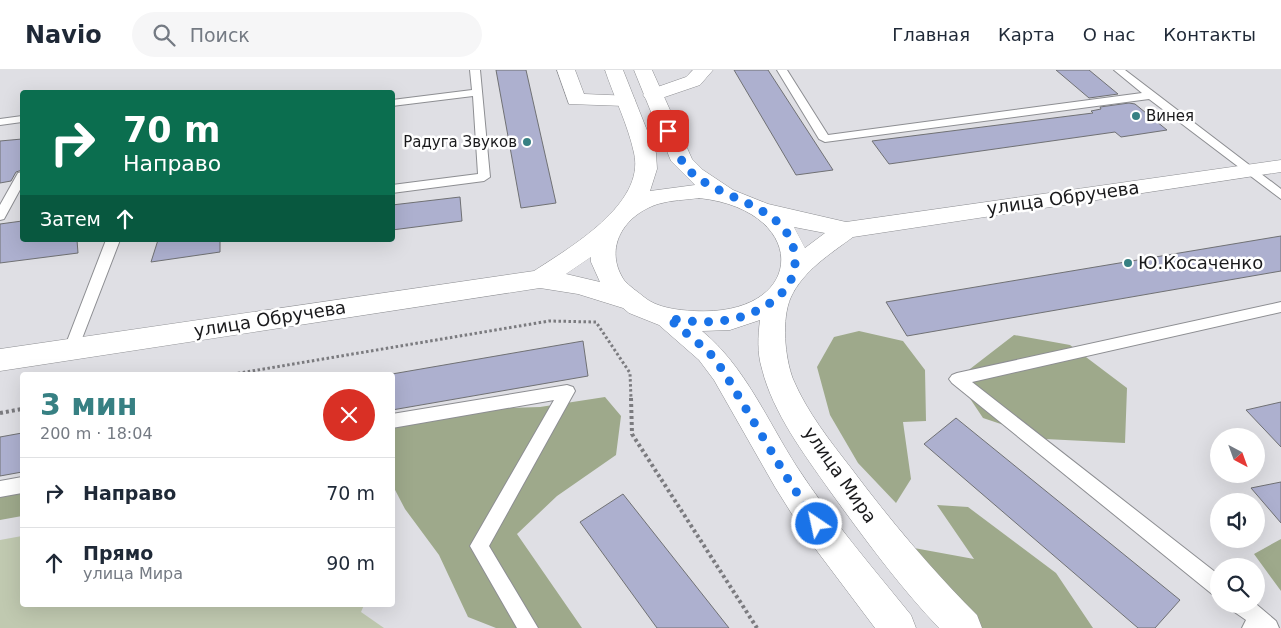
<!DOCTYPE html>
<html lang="ru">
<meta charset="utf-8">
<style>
body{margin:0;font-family:"DejaVu Sans",sans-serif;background:#f6f6f7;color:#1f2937;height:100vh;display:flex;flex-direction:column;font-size:19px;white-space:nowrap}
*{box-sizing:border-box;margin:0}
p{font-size:16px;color:#747a83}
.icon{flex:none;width:28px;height:28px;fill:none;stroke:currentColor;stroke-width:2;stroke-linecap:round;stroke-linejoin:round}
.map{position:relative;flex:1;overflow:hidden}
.side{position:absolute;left:20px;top:302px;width:375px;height:235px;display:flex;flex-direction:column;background:#fff;border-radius:5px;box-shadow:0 5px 20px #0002}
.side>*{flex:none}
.banner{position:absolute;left:20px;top:20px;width:375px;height:152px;border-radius:5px;box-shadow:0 5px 20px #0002;background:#0b6e4f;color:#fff;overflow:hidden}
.needle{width:32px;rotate:139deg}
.buttons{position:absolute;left:1210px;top:358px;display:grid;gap:10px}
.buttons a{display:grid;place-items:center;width:55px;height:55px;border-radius:50%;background:#fff;box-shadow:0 5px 20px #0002;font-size:25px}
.pin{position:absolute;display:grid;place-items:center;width:42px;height:42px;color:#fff;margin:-21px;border-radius:10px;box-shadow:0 2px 8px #0006}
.me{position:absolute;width:55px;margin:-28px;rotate:326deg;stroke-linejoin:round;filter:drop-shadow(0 0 4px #0008)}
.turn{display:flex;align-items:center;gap:18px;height:105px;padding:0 20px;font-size:22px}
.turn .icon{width:65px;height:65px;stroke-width:2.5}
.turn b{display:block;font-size:35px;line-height:42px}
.then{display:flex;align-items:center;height:48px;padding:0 20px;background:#0003;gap:10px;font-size:19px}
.round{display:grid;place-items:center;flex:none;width:52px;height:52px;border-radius:26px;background:#f6f6f7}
.headline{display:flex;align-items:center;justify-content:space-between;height:85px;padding:0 20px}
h1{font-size:30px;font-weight:700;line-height:38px;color:#378083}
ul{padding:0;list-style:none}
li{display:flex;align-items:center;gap:15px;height:70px;padding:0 20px;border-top:1px solid #e0e1e3}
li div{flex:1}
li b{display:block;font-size:19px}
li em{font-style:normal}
header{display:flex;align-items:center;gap:30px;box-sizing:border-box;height:70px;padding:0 25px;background:#fff;border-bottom:1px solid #e0e1e3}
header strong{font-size:24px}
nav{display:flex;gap:28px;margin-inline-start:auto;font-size:18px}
.search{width:350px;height:45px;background:#f6f6f7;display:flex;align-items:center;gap:12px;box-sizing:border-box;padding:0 18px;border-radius:28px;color:#747a83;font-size:19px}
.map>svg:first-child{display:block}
.green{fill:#c0c9b0}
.forest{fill:#9ea98b}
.building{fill:#adb0cf;stroke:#707174}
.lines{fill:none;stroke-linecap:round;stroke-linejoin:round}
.service-casing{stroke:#8d8e92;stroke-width:2}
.minor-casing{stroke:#8d8e92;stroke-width:1}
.secondary-casing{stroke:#8d8e92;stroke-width:1}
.path-far1{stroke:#7b7b7f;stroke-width:3;stroke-dasharray:2.5 2.5;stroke-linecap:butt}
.path{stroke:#7b7b7f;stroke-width:4;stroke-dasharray:3 3;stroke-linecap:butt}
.service{fill:#fff;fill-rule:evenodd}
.minor{fill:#fff;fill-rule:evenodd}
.secondary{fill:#fff;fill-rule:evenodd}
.route{stroke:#1a73e8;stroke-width:9;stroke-dasharray:0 16.2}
.poi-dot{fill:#378083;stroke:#fff;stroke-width:2}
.labels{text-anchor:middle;stroke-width:5;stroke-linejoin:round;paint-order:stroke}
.far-poi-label{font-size:15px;fill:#1a1a1c;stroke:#fff;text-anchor:start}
.street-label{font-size:18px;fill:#1a1a1c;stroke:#fff}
.poi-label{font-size:18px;fill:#1a1a1c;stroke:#fff;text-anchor:start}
</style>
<header>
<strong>Navio</strong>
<div class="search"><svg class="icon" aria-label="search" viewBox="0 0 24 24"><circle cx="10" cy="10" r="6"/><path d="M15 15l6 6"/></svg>Поиск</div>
<nav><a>Главная</a><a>Карта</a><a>О нас</a><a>Контакты</a></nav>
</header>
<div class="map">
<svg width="1281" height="558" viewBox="0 0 1281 558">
<rect width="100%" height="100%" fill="#dfdfe4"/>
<!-- green -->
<path class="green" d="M22,466V535H364L361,542L384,558H0V470Z"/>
<!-- forest -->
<path class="forest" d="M859,261L903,271L925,300L926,351L903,352L911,409L896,433L858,393L830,345L817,297L834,267Z
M1014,265L1070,275L1127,318L1125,373L1045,369L983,348L957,309Z
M605,327L621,346L616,385L557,426L517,464L582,558H496L468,547L439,485L405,439L393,416L392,357L480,339L540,337Z
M22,410V446L0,450V414Z
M937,435L968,437L1056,503L1093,558H982L914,478L974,489Z
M1281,469V521L1254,484Z"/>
<!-- building -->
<path class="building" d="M496,0H526L556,133L521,138Z
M734,0H768L833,100L796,105Z
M1056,0H1089L1118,24L1089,28Z
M1129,33L1135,34L1167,60L1121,67L1115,62L889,94L872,71L1093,43L1091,41L1101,39L1100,37Z
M22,69V100L16,102L11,111L0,113V71Z
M460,127L462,151L392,160V135Z
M22,151V170H77L78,183L0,193V154Z
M1281,166V201L907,266L886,232Z
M158,170H220V182L151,192Z
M583,271L588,306L392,340V304Z
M1281,332V377L1246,340Z
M956,348L1180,530L1155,558H1138L924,374Z
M22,363V402L0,406V367Z
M1281,412V453L1251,418Z
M623,424L729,558H657L580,452Z"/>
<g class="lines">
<!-- service casing -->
<g class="service-casing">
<path id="service" d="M470,0H480L490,107L484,111L392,123V115L478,104L473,26L392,36V30L472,20Z
M777,0H787L828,65L1142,23L1114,0H1125L1281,119V129L1149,29L825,72L819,69Z
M22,46V52L0,55V49Z
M22,102V116L4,149L0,150V135L18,103Z
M106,170H120L78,279L76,283H66L64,279Z
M1281,232V242L972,312L1219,505V526L1212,524L952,313L949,309L952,305L957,303Z
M567,315L573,317L575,321L489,476L538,558H517L470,476L554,330L392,358V344Z
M22,407V423L0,427V411Z
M1230,534H1256L1276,551L1279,558H1242L1246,550L1233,541Z"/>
</g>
<!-- minor casing -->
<g class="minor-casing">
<path id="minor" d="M557,0H575L584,24L632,26L635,30L632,34L625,36L569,34Z
M693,0H713L700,15L653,31L646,29L643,25L646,21L686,7Z"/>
</g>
<!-- secondary casing -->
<g class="secondary-casing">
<path id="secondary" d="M605,0H623L656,83L657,99L650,121L695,115L671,91L634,0H652L692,89L703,100L733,120L768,134L846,152L1281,90V102L853,167C830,184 803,201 791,227C781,249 785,288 793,309C807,342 830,371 851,398C890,450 931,499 977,545L982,558H939C899,516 864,468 830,421C804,384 773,343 762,299C757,283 758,266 760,250L730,260L702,261C745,296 768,352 797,397C831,449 872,497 911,545L916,558H875L805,465L775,417L714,310L699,290L659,255L629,243L623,238L578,224L540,218L0,301V279L534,201C569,178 646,134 634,83C628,55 614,27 605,0ZM699,128C811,140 808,247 694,241C678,240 657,238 644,227C638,222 629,216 624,210C603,178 624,145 658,134C671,130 686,130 699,128ZM794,157L825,163L805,178ZM591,187V192L600,212L566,204Z"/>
</g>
<!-- path-far1 -->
<path class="path-far1" d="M228,305L549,251L596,252L630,303L631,329"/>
<!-- path -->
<path class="path" d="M631,328L632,364L757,558
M0,343L22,339"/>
<!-- service -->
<use href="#service" class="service"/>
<!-- minor -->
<use href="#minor" class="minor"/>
<!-- secondary -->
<use href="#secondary" class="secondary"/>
</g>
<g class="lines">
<!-- route -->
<path class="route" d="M668,61C674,76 680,92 692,103C726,133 796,136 795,193C795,208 785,222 773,231C741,254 705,255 668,248L709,282L724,302L786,406L817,454"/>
</g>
<!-- markers -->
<g class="poi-dot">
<circle cx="1136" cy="46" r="5"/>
<circle cx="527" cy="72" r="5"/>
<circle cx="1128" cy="193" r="5"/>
</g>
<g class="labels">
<!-- far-poi labels -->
<g class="far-poi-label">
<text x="1146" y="51">Винея</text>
<text x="517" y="77" text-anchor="end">Радуга Звуков</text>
</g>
<!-- street labels -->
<g class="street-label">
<text transform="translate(1063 128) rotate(-8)" y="6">улица Обручева</text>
<text transform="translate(270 249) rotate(-9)" y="6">улица Обручева</text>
<text transform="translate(840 405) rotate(55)" y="6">улица Мира</text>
</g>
<!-- poi labels -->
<g class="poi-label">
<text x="1138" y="199">Ю.Косаченко</text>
</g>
</g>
</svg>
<div class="buttons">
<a><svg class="needle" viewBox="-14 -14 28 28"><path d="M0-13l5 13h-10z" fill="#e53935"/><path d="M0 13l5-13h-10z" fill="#747a83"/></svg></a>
<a><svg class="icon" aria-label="sound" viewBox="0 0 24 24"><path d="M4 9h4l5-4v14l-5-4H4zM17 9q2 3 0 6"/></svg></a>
<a><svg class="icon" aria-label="search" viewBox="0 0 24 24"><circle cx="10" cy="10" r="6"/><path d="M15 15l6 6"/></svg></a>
</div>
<div class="pin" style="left:668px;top:61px;background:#d93025"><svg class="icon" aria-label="arrive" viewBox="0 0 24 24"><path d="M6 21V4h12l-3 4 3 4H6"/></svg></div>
<svg class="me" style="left:817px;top:454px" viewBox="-20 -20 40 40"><circle r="17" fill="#1a73e8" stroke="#fff" stroke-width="3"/><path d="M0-11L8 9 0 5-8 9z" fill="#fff"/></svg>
<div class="banner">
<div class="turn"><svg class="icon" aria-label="right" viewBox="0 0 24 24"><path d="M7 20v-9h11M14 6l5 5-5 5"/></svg><div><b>70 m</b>Направо</div></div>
<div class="then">Затем<svg class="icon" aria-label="ahead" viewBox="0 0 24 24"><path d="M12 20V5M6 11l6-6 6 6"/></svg></div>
</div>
<section class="side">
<div class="headline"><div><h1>3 мин</h1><p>200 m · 18:04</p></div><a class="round" style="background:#d93025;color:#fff"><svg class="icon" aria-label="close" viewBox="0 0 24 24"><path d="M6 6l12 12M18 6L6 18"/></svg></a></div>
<ul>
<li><svg class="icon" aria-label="right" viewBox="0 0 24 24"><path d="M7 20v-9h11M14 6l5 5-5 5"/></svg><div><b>Направо</b></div><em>70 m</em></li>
<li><svg class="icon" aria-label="ahead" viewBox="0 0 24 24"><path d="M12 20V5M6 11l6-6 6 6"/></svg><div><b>Прямо</b><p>улица Мира</p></div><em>90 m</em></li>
</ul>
</section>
</div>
